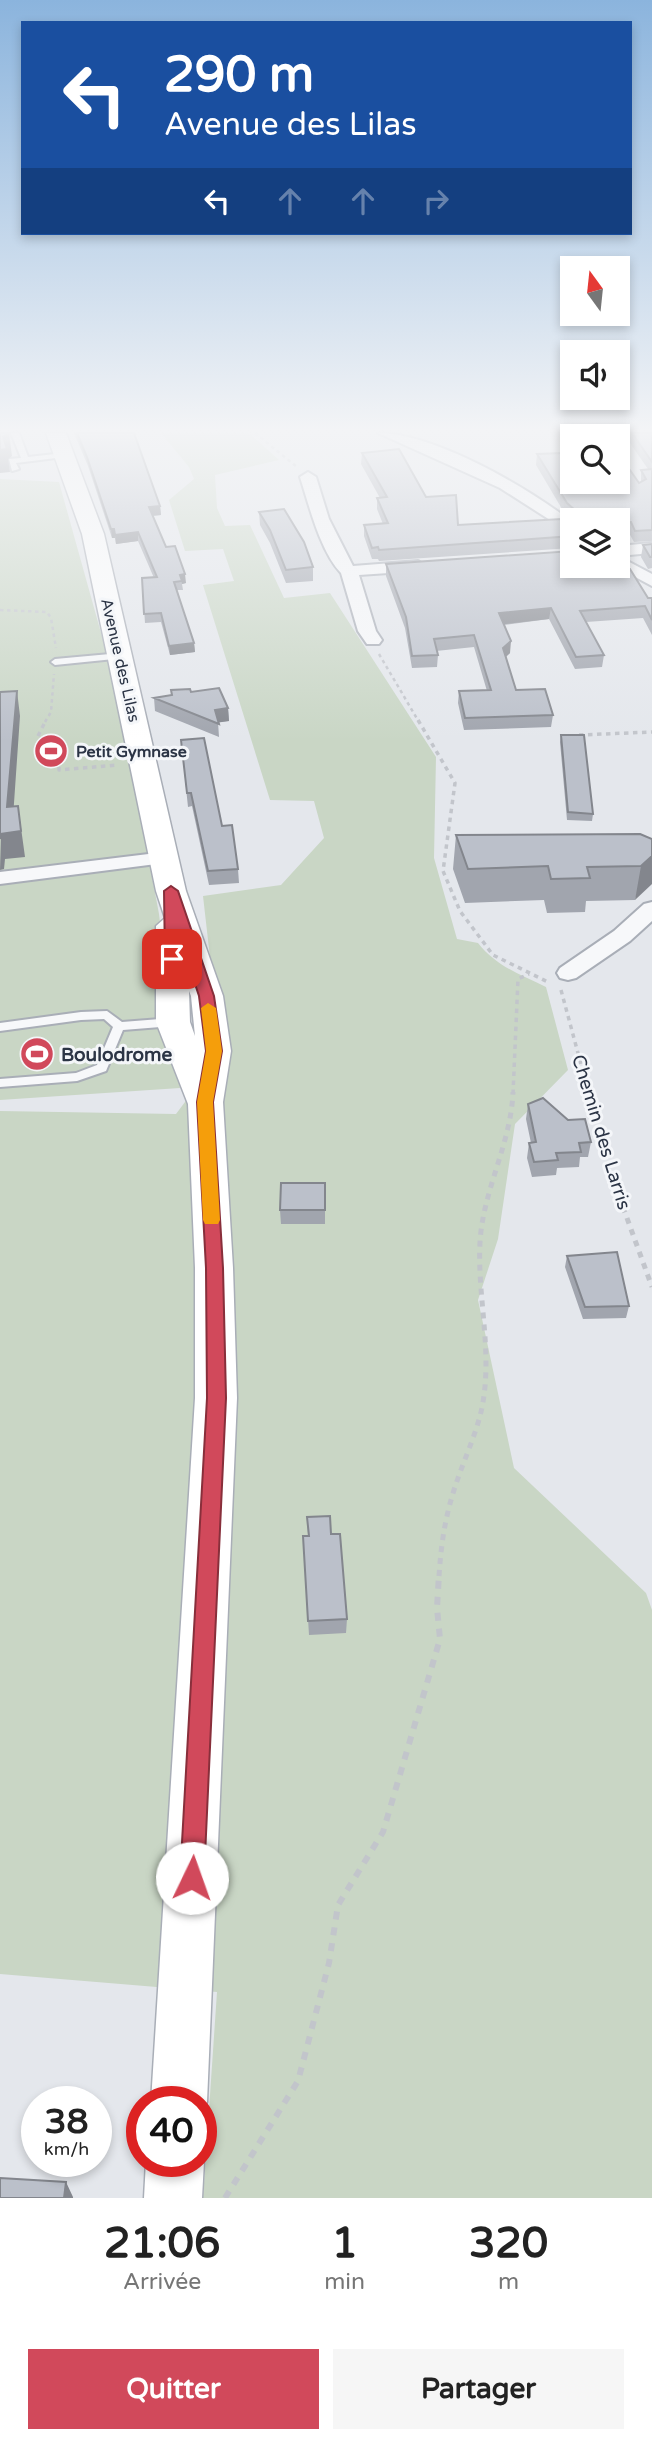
<!DOCTYPE html>
<html lang="fr">
<meta charset="utf-8">
<style>
body{margin:0;font-family:"Varela Round",sans-serif;background:#f6f6f6;color:#222;height:100vh;display:flex;flex-direction:column;font-size:26px;white-space:nowrap}
*{box-sizing:border-box;margin:0}
p{font-size:23px;color:#767676}
.icon{flex:none;width:38px;height:38px;fill:none;stroke:currentColor;stroke-width:2;stroke-linecap:round;stroke-linejoin:round}
.map{position:relative;height:2198px;overflow:hidden}
.drawer{display:flex;flex-direction:column;background:#fff;flex:1}
.drawer>*{flex:none}
.hud{position:absolute;left:21px;top:21px;width:611px;height:214px;border-radius:0px;box-shadow:0 4px 10px #0003;background:#1a4fa0;color:#fff;overflow:hidden}
.needle{width:46px;rotate:345deg}
.tools{position:absolute;left:560px;top:256px;display:grid;gap:14px}
.tools a{display:grid;place-items:center;width:70px;height:70px;border-radius:0px;background:#fff;box-shadow:0 4px 10px #0003;font-size:35px}
.speed{position:absolute;left:21px;top:2086px;display:flex;gap:14px;font-size:35px;font-weight:700;text-align:center}
.speed>*{display:grid;place-content:center;width:91px;height:91px;border-radius:50%;background:#fff;box-shadow:0 4px 10px #0003;line-height:1}
.speed small{font-size:18px;font-weight:400}
.speed .limit{border:10px solid #d22;background:#fff;color:#111}
.pin{position:absolute;display:grid;place-items:center;width:60px;height:60px;color:#fff;margin:-30px;border-radius:14px;box-shadow:0 4px 10px #0006}
.me{position:absolute;width:77px;margin:-38px;rotate:3deg;stroke-linejoin:round;filter:drop-shadow(0 0 5px #0008)}
.turn{display:flex;align-items:center;gap:24px;height:147px;padding:0 28px;font-size:32px}
.turn .icon{width:91px;height:91px;stroke-width:2.5}
.turn b{display:block;font-size:49px;line-height:60px}
.lanes{display:flex;align-items:center;height:66px;padding:0 28px;background:#0003;justify-content:center;gap:35px;direction:ltr}
.lanes .off{opacity:.35}
.eta{display:flex;justify-content:space-evenly;align-items:center;height:119px;text-align:center}
.eta b{font-size:42px;font-weight:700;line-height:49px}
.cta{display:flex;gap:14px;margin-top:auto;padding:14px 28px}
.cta a{flex:1;height:80px;border-radius:0px;background:#d1495b;color:#fff;font-size:28px;font-weight:700;line-height:80px;text-align:center}
.cta a+a{background:#f6f6f6;color:#222}
.map>svg:first-child{display:block}
.green{fill:#c9d6c5}
.lines{fill:none;stroke-linecap:round;stroke-linejoin:round}
.lane-casing{stroke:#a9aeb7;stroke-width:4}
.street-casing{stroke:#a9aeb7;stroke-width:4}
.secondary-casing{stroke:#a9aeb7;stroke-width:3}
.path-far3{stroke:#c2c5cb;stroke-width:2.5;stroke-dasharray:3.5 3.5;stroke-linecap:butt}
.path-far2{stroke:#c2c5cb;stroke-width:3.5;stroke-dasharray:4.5 4.5;stroke-linecap:butt}
.path-far1{stroke:#c2c5cb;stroke-width:5;stroke-dasharray:6 6;stroke-linecap:butt}
.path{stroke:#c2c5cb;stroke-width:6;stroke-dasharray:8 8;stroke-linecap:butt}
.lane{fill:#f7f8fa;fill-rule:evenodd}
.street{fill:#f7f8fa;fill-rule:evenodd}
.secondary{fill:#fff;fill-rule:evenodd}
.wall{fill:#a1a5ae}
.shaded-wall{fill:#83868d}
.building{fill:#bbc0ca;stroke:#83868d;stroke-width:2}
.route{fill:#d1495b;stroke:#882f3b;stroke-width:2}
.slow{fill:#f59e0b}
.labels{text-anchor:middle;stroke-width:6;stroke-linejoin:round;paint-order:stroke}
.far-street-label{font-size:16px;fill:#2b3445;stroke:#f4f6f9}
.far-poi-label{font-size:16px;font-weight:bold;fill:#2b3445;stroke:#f4f6f9;text-anchor:start}
.poi-label{font-size:19px;font-weight:bold;fill:#2b3445;stroke:#f4f6f9;text-anchor:start}
.street-label{font-size:19px;fill:#2b3445;stroke:#f4f6f9}
</style>
<div class="map">
<svg width="652" height="2198" viewBox="0 0 652 2198">
<rect width="100%" height="100%" fill="#e4e7ec"/>
<!-- green -->
<path class="green" d="M161,433H249L279,460L215,475L217,508L225,526L250,525L284,598L330,593L436,757L434,858L457,939L478,943C496,966 521,975 546,987L568,1070L515,1124L498,1239L478,1300L514,1468L646,1593L652,1610V2198H203L217,1992L0,1974V1111L176,1114L221,1054L203,896L281,885L324,838L314,801L270,800L203,585L234,581L223,549L185,551L169,500L194,479L189,467Z
M0,479L59,482L118,694L159,914L180,1088L0,1100Z"/>
<g class="lines">
<!-- lane casing -->
<g class="lane-casing">
<path id="lane" d="M11,433H19L28,457L64,453L68,455L64,457L16,463L19,469L12,471L9,459L21,458Z
M121,653L124,654V658L55,665L51,662L55,659Z
M107,1011L122,1022L173,1018L179,1022L173,1026L123,1030L106,1071L77,1081L0,1087V1079L76,1073L97,1065L113,1027L104,1019L81,1020L0,1031V1023L81,1012Z"/>
</g>
<!-- street casing -->
<g class="street-casing">
<path id="street" d="M378,433C434,433 527,487 572,522V534L500,488Z
M308,472L316,477L329,519L353,566L418,561L426,566L418,571L359,575L376,631L382,640L379,644H367L358,631L341,573C320,551 309,505 300,477Z
M652,543V553L618,556V546Z
M618,556L652,574V586L613,565H618Z
M165,852L172,854L175,858L172,862L0,884V872Z
M652,902V921L630,941L576,978L568,980L560,978L557,973L560,968L614,931L644,904Z"/>
</g>
<!-- secondary casing -->
<g class="secondary-casing">
<path id="secondary" d="M46,433H66L104,534L186,891L223,996L231,1051L223,1102L233,1268L237,1398L207,2102L201,2116V2102H151L195,1398V1268L188,1104L156,1022V926L165,918L156,891L82,534ZM189,991L191,996L195,1036L190,1022Z
M201,2155L204,2161L202,2198H144L146,2161H201Z"/>
</g>
<!-- path-far3 -->
<path class="path-far3" d="M255,433L297,467
M0,610L47,612L51,618L56,648
M379,654L419,722
M45,722L51,712L54,674"/>
<!-- path-far2 -->
<path class="path-far2" d="M418,720L455,783L443,871L460,911L493,955L548,982
M579,735L652,732
M38,736L46,720
M59,767V770L118,765
M561,990L589,1094
M513,1094L518,979L529,974"/>
<!-- path-far1 -->
<path class="path-far1" d="M588,1092L607,1163L652,1287
M439,1576C441,1545 445,1517 455,1487C463,1462 475,1437 481,1412C494,1355 477,1299 480,1242C483,1190 511,1144 513,1092"/>
<!-- path -->
<path class="path" d="M225,2198L298,2081L329,1963L338,1905L383,1832L440,1639L437,1608L439,1574"/>
<!-- lane -->
<use href="#lane" class="lane"/>
<!-- street -->
<use href="#street" class="street"/>
<!-- secondary -->
<use href="#secondary" class="secondary"/>
</g>
<!-- wall -->
<path class="wall" d="M74,433H134L160,506L161,515L152,516L166,547L186,583L182,584L183,590H177L194,643L195,652L170,655L161,622L145,623L142,578H154L138,541L116,544L115,538H112L88,466Z
M623,433H652V541L634,542L629,533L618,534V520H572L565,514L536,465L537,454L572,481L639,483L641,482V470L648,469Z
M362,453L426,497L458,525L572,524V548L379,561L378,559H372L364,536V525L383,524L377,509V498H380L361,464Z
M259,512L313,567V581L286,583L270,543L260,525Z
M652,544V568L648,569L641,557L643,545Z
M386,564L608,570L648,598H652V635L643,618L586,622L604,655L602,667L575,669L549,619L504,625L510,653L506,657L516,690L553,715L551,727L464,730L458,703L459,691H487L474,647L436,651L438,655L437,667L412,668L405,628L386,576Z
M191,692L228,708L229,721L218,722L219,737L155,711L154,698Z
M561,735L593,814L592,821L567,820L560,742Z
M181,740L222,826L238,869L239,883L209,885L192,806L188,807Z
M456,835L652,839L635,900L586,901L585,912L547,913L544,900L465,903L453,869Z
M528,1104L591,1142L588,1157H580L579,1167L557,1168L556,1175L532,1177L527,1158L529,1143H531L526,1119Z
M325,1183V1224H281L280,1210Z
M567,1256L629,1306L626,1318L583,1319L565,1267Z
M307,1517L331,1534L347,1619L346,1633L309,1635L303,1536H308Z"/>
<!-- shaded-wall -->
<path class="shaded-wall" d="M9,433L12,456L8,459L10,472L0,473V450L3,437Z
M160,506L161,515L149,516V507Z
M111,529H114L115,538H112Z
M138,532V541L116,544L115,535Z
M185,574L186,583L182,584L180,575Z
M551,608L549,619L498,625L499,613Z
M511,641L510,653L502,660L503,648Z
M194,643L195,652L170,655L169,646Z
M17,691L20,716L12,832L7,807Z
M228,708L229,721L215,723V710Z
M18,806L25,857L5,859L4,869L0,870L1,834Z
M652,856V884L635,900L641,866Z
M66,2182L73,2197V2198H64Z"/>
<!-- building -->
<path class="building" d="M0,433H9L3,437L7,449L0,450Z
M77,433H134L160,506L149,507L166,547L175,546L185,574L180,575L182,581L174,582L194,643L169,646L161,613L144,614L142,578L157,577L138,532L115,535L114,529H111L87,457Z
M632,433H652V462Z
M399,449L426,497L456,495L458,525L562,519L572,524V536L379,550L378,547L372,548L364,525L388,523L377,498L387,497L362,453Z
M562,453L572,469V481H618V471L630,470L639,483L646,479L641,470L652,469V530L635,531L631,522L618,523V520H574L576,511L567,503L537,454Z
M284,509L304,542L313,567L286,570L270,530L259,512Z
M652,544V557H650L643,545Z
M572,551V565H605L608,570L630,569L648,598H652V620L645,606L580,611L604,655L576,657L551,608L499,613L511,641L503,648L516,690L545,689L553,715L465,718L459,691L491,690L474,635L434,639L438,655L412,656L406,617L386,564Z
M219,688L228,708L215,710L219,724L154,698L172,695L171,690L190,689L191,692Z
M17,691L7,807L18,806L21,831L1,834L0,839V692Z
M561,735H584L593,814L568,812Z
M204,738L222,826L232,825L238,869L208,871L191,793H187L181,740Z
M640,834L652,839V856L641,866L587,867L590,878L551,879L548,866L468,869L456,835Z
M543,1098L568,1120L585,1119L591,1142L579,1143L581,1152L556,1153L558,1160L534,1162L529,1143L536,1142L528,1104Z
M281,1183H325V1210H280Z
M617,1252L629,1306L585,1307L567,1256Z
M330,1516L331,1534H340L347,1619L308,1621L303,1536H309L307,1517Z
M0,2178L66,2182L64,2198H0Z"/>
<!-- sky -->
<linearGradient id="sky" x2="0" y2="1"><stop stop-color="#8bb4dd"/><stop offset="0.58" stop-color="#f3f4f6"/><stop offset="1" stop-color="#f3f4f6" stop-opacity="0"/></linearGradient>
<rect width="652" height="741" fill="url(#sky)"/>
<!-- route -->
<path class="route" d="M171,886L178,891L214,996L222,1051L213,1102L223,1268L226,1398L204,1878L200,1887L192,1890L184,1887L180,1878L207,1398L206,1268L197,1102L206,1051L199,996L179,936L180,959L172,964L165,959L164,891Z"/>
<!-- slow -->
<path class="slow" d="M208,1003L216,1008L222,1051L213,1102L220,1220L218,1224H205L203,1220L197,1102L206,1051L201,1008Z"/>
<!-- icons -->
<defs>
<g id="stadium-disc" transform="scale(1.75)"><circle r="9.5" fill="#d1495b" stroke="#f4f6f9"/><path d="M0-5a6.5 5 0 1 0 0 10a6.5 5 0 1 0 0-10ZM-3.5-1.8h7v3.6h-7Z" fill="#fff"/></g>
</defs>
<g fill-rule="evenodd">
<use href="#stadium-disc" x="51" y="751"/>
<use href="#stadium-disc" x="37" y="1054"/>
</g>
<g class="labels">
<!-- far-street labels -->
<g class="far-street-label">
<text transform="translate(121 660) rotate(77)" y="6">Avenue des Lilas</text>
</g>
<!-- far-poi labels -->
<g class="far-poi-label">
<text x="76" y="757">Petit Gymnase</text>
</g>
<!-- poi labels -->
<g class="poi-label">
<text x="61" y="1061">Boulodrome</text>
</g>
<!-- street labels -->
<g class="street-label">
<text transform="translate(602 1132) rotate(73)" y="7">Chemin des Larris</text>
</g>
</g>
</svg>
<div class="tools">
<a><svg class="needle" viewBox="-14 -14 28 28"><path d="M0-13l5 13h-10z" fill="#e53935"/><path d="M0 13l5-13h-10z" fill="#767676"/></svg></a>
<a><svg class="icon" aria-label="sound" viewBox="0 0 24 24"><path d="M4 9h4l5-4v14l-5-4H4zM17 9q2 3 0 6"/></svg></a>
<a><svg class="icon" aria-label="search" viewBox="0 0 24 24"><circle cx="10" cy="10" r="6"/><path d="M15 15l6 6"/></svg></a>
<a><svg class="icon" aria-label="layers" viewBox="0 0 24 24"><path d="M12 4l9 5-9 5-9-5zM3 14l9 5 9-5"/></svg></a>
</div>
<div class="speed"><div>38<small>km/h</small></div><div class="limit">40</div></div>
<div class="pin" style="left:172px;top:959px;background:#d93025"><svg class="icon" aria-label="arrive" viewBox="0 0 24 24"><path d="M6 21V4h12l-3 4 3 4H6"/></svg></div>
<svg class="me" style="left:192px;top:1878px" viewBox="-20 -20 40 40"><circle r="19" fill="#fff"/><path d="M0-13L10 11 0 6-10 11z" fill="#d1495b"/></svg>
<div class="hud">
<div class="turn"><svg class="icon" aria-label="left" viewBox="0 0 24 24"><path d="M17 20v-9H6M10 6l-5 5 5 5"/></svg><div><b>290 m</b>Avenue des Lilas</div></div>
<div class="lanes"><svg class="icon" aria-label="left" viewBox="0 0 24 24"><path d="M17 20v-9H6M10 6l-5 5 5 5"/></svg><svg class="icon off" aria-label="ahead" viewBox="0 0 24 24"><path d="M12 20V5M6 11l6-6 6 6"/></svg><svg class="icon off" aria-label="ahead" viewBox="0 0 24 24"><path d="M12 20V5M6 11l6-6 6 6"/></svg><svg class="icon off" aria-label="right" viewBox="0 0 24 24"><path d="M7 20v-9h11M14 6l5 5-5 5"/></svg></div>
</div>
</div>
<section class="drawer">
<div class="eta">
<div><b>21:06</b><p>Arrivée</p></div>
<div><b>1</b><p>min</p></div>
<div><b>320</b><p>m</p></div>
</div>
<div class="cta"><a>Quitter</a><a>Partager</a></div>
</section>
